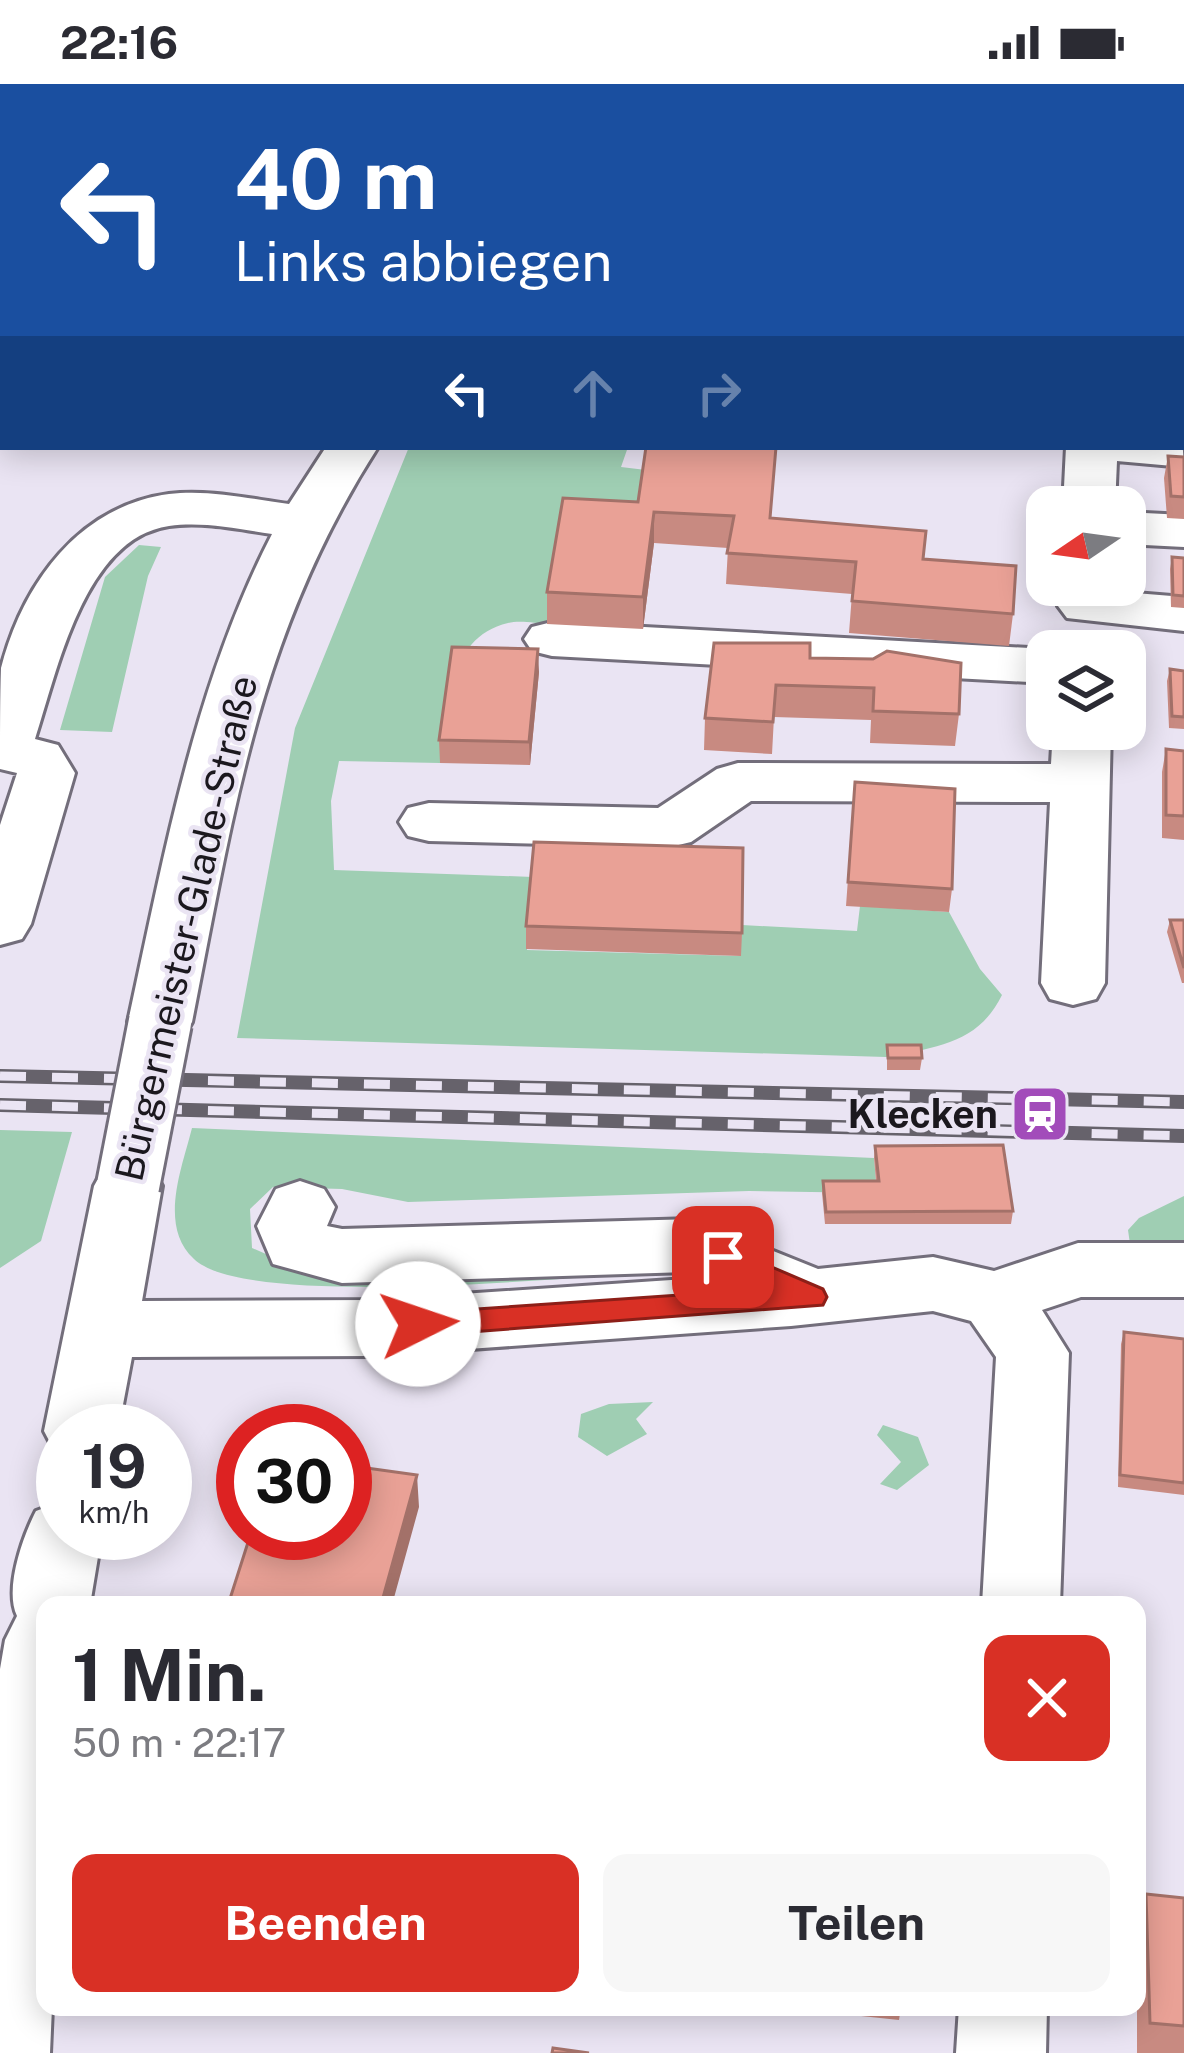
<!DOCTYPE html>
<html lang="de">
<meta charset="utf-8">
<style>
body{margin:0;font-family:"Public Sans",sans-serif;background:#f7f7f7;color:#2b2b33;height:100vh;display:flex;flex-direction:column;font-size:45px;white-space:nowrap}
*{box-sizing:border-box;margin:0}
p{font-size:39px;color:#7c7c81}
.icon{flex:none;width:66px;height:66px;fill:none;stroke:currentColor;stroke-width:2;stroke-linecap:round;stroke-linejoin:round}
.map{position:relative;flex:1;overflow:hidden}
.side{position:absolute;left:36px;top:1512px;width:1110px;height:420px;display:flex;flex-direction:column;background:#fff;border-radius:24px;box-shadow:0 6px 30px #0003}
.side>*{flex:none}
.hud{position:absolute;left:0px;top:0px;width:1185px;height:366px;box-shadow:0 6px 30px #0003;background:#1a4fa0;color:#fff;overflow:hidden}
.needle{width:78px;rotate:257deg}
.fabs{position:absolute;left:1026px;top:402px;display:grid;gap:24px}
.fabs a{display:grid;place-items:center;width:120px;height:120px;border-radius:24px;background:#fff;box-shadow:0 6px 30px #0003;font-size:60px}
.speed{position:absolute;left:36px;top:1320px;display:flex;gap:24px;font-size:60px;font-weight:700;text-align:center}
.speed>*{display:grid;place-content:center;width:156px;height:156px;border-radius:50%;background:#fff;box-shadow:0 6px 30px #0003;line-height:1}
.speed small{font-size:30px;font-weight:400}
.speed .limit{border:18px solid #d22;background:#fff;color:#111}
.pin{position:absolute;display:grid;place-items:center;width:102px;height:102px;color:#fff;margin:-51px;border-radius:24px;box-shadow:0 6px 18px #0006}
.me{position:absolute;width:132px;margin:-66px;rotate:86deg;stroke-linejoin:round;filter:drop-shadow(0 0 9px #0008)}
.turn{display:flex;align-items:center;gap:42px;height:252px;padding:0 36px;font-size:54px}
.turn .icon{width:156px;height:156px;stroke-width:2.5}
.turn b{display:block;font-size:84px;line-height:102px}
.lanes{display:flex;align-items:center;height:114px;padding:0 36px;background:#0003;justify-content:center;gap:60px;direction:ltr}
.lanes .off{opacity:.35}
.round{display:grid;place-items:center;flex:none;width:126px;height:126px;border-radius:24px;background:#f7f7f7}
.summary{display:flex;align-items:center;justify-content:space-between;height:204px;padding:0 36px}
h1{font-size:72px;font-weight:700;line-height:90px}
.cta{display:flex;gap:24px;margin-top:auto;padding:24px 36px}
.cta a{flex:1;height:138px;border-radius:24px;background:#d93025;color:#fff;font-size:48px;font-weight:700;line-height:138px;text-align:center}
.cta a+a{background:#f7f7f7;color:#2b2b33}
.status{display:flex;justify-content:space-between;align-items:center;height:84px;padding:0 60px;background:#fff;direction:ltr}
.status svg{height:33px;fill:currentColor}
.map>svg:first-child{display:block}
.green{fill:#9fceb3}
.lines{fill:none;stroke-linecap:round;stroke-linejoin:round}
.minor-casing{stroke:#736e7b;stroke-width:6}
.minor{fill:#fff;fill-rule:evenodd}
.rail-casing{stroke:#66626b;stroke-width:14}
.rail{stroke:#eae4f3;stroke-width:9;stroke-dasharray:26;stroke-linecap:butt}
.minor-bridge-casing{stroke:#736e7b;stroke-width:68;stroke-linecap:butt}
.minor-bridge{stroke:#fff;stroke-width:62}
.wall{fill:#c88a81}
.shaded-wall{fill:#a37169}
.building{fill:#e9a196;stroke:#a37169;stroke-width:3}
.route{fill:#d93025;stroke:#8d1f18;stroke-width:3}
.labels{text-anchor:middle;stroke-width:9;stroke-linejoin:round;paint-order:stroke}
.street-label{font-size:39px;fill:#1b181e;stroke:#eae4f3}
.poi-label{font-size:39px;font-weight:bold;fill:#1b181e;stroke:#eae4f3;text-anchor:end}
</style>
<div class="status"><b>22:16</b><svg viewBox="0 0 49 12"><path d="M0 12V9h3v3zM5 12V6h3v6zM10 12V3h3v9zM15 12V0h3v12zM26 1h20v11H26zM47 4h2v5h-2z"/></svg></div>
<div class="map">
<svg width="1184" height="1969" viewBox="0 0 1184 1969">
<rect width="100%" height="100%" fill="#eae4f3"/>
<!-- green -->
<path class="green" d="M409,363H628L621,383L646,386L638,450L547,540C536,539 519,536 508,539C445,554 447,629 440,679L339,677L331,717L334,786L533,793L527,866L740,872L742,841L857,847L860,822L949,828L980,885L1002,911C978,960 936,963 886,973L237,954L295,644Z
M139,461L161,463L148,492L112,648L60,646L105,493Z
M192,1044L874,1074L877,1109L749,1107L408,1118L342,1105L273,1103L250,1125L252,1164L275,1174L706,1184C617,1189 250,1229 194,1175C158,1142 182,1084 192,1044Z
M0,1046L72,1048L41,1157L0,1184Z
M1184,1112V1164L1130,1160L1128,1146L1139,1134Z
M653,1318L636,1335L647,1350L607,1372L578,1353L581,1330L609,1320Z
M883,1341L918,1353L929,1381L897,1406L880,1400L901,1378L877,1351Z"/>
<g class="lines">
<!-- minor casing -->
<g class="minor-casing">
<path id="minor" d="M524,0H574L576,3H526Z
M1088,0H1130V3H1088Z
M1182,174H1184V203H1182Z
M1182,352L1184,383L1117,377L1115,423H1063L1066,363H1182Z
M326,363H378C259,548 234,726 192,938L183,954L160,961L137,954L128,938C164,772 194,602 272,450C239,445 202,437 169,442C84,454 57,588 35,655L58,661L75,689L31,840L22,855L0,861V741L17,689L0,685C0,654 0,614 1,584C23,499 79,422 169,410C208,405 250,415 289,420Z
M1125,428L1184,431V463L1125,460Z
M1086,505L1184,513V547L1067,534L1058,522L1067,510Z
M552,538L1047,565L1055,567H1047V599L552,572L532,567L524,555L532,543Z
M1053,645H1111L1105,899L1096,915L1073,921L1050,915L1041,899L1050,718L751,717L691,758L670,763L429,757L408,752L399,738L408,724L429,719L658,724L717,685L738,679L1051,680Z
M128,1077L152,1084L162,1102L142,1217L372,1216L701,1194L687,1188L342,1199L273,1180L257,1142L276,1105L300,1097L324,1105L335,1123L327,1142L342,1145L694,1135L818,1185L933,1173L994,1187L1078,1159H1184V1213H1081L1042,1226L1069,1269L1060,1521H982L996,1273L971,1237L933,1227L791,1242L372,1272L132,1273L118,1347H63V1371L55,1368L44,1347L94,1102L104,1084Z
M63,1417V1449H102L90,1521H45V1923H52L50,1969H0V1585L5,1556L17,1532C4,1505 23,1452 36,1427Z
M959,1923H1047L1046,1969H956Z"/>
</g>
<!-- minor -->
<use href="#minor" class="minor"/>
<!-- rail casing -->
<g class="rail-casing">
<path id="rail" d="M0,992L1184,1018
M0,1021L1184,1052"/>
</g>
<!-- rail -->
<use href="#rail" class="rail"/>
<!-- minor-bridge casing -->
<g class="minor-bridge-casing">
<path id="minor-bridge" d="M128,1102L160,938"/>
</g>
<!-- minor-bridge -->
<use href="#minor-bridge" class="minor-bridge"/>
</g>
<!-- wall -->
<path class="wall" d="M943,0H1077L1076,3H942Z
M1173,0H1184V21L1182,20V3H1173Z
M1168,372L1184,373V435L1167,434L1164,394Z
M563,414L771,434L923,475L1013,530L1009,562L849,549L852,510L726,500L728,464L654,459L643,545L547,540V508Z
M1172,473L1184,474V524L1171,523L1170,485Z
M810,574L959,630L955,662L870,659L871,636L774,633L772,670L704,666L705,634Z
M1170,585L1184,587V645L1169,644L1167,597Z
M539,588L530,681L440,679L439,656Z
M1166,665L1184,667V756L1162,754V688Z
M855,698L952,805L949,828L846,822Z
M1170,836H1184V899H1182L1167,848Z
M526,842L742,849L741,872L526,865Z
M887,961L922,974L920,986H887Z
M875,1062L1013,1127L1011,1140H825L822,1109L823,1097H876L874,1074Z
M1124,1248L1184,1255V1411L1118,1403L1121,1260Z
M1146,1810L1184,1814V1969H1137V1842Z
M776,1923H901L899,1936Z"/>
<!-- shaded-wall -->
<path class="shaded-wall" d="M654,428V459L643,545V513Z
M538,565L539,588L530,681L529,658Z
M417,1391L419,1423L392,1521H381Z"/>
<!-- building -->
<path class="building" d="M429,0H451L460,3H424Z
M993,0H1077L1076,3H1005Z
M1182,57H1184V116H1182Z
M1182,205H1184V247H1182Z
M1182,293H1184V336H1182Z
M646,363H776L770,434L926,447L923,475L1016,482L1013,530L852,517L856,478L727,469L734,432L654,428L643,513L547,508L563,414L638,418Z
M1168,372L1184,373V413L1171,412Z
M1172,473L1184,474V512L1173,511Z
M714,559H810V574L873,575L887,567L961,579L959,630L873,627L874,604L776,601L773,638L705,634Z
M452,563L538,565L529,658L439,656Z
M1170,585L1184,587V633L1172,632Z
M1166,665L1184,667V732L1166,731Z
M855,698L955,705L952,805L848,798Z
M534,758L743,764L742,849L526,842Z
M1170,836H1184V884Z
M887,961H921L922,974H888Z
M1003,1061L1013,1127L826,1128L823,1097H879L875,1062Z
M1124,1248L1184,1255V1399L1120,1391Z
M345,1381L417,1391L381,1521H228L251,1449H345Z
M1146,1810L1184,1814V1942L1150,1939Z
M553,1964L589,1969H552Z"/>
<!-- route -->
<path class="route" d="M723,1162L823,1205L827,1213L823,1221L418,1252L408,1249L404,1240L408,1232L418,1229L766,1205L713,1180L709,1173L713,1165Z"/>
<!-- icons -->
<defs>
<g id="station-square" transform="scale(3)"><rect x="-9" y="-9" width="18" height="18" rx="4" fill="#a24cba" stroke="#eae4f3"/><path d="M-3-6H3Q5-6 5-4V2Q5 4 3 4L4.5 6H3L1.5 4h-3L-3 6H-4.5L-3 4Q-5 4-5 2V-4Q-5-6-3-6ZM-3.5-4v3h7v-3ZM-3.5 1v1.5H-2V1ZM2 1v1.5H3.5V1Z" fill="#fff"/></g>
</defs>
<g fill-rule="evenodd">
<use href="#station-square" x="1040" y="1030"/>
</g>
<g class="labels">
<!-- street labels -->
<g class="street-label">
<text transform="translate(186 844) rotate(-77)" y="14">Bürgermeister-Glade-Straße</text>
</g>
<!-- poi labels -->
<g class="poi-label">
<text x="998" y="1044">Klecken</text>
</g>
</g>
</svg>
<div class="fabs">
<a><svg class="needle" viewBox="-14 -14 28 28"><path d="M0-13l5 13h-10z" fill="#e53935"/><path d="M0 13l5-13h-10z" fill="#7c7c81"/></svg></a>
<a><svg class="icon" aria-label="layers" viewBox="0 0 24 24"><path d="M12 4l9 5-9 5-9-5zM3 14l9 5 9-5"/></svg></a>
</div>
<div class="speed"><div>19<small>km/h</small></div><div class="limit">30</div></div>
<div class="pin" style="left:723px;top:1173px;background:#d93025"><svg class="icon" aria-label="arrive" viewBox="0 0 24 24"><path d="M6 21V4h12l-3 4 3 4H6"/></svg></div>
<svg class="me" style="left:418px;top:1240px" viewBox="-20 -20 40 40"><circle r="19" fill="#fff"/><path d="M0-13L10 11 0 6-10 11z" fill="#d93025"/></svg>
<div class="hud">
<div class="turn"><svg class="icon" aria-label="left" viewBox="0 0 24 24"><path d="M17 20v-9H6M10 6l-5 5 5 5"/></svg><div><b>40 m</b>Links abbiegen</div></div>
<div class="lanes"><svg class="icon" aria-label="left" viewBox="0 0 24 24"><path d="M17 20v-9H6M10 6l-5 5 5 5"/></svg><svg class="icon off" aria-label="ahead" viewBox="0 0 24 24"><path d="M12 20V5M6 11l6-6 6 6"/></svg><svg class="icon off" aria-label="right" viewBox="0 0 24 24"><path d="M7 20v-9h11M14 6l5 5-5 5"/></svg></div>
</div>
<section class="side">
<div class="summary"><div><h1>1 Min.</h1><p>50 m · 22:17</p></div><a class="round" style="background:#d93025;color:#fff"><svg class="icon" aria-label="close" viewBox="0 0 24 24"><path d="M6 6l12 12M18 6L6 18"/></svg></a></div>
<div class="cta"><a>Beenden</a><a>Teilen</a></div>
</section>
</div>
